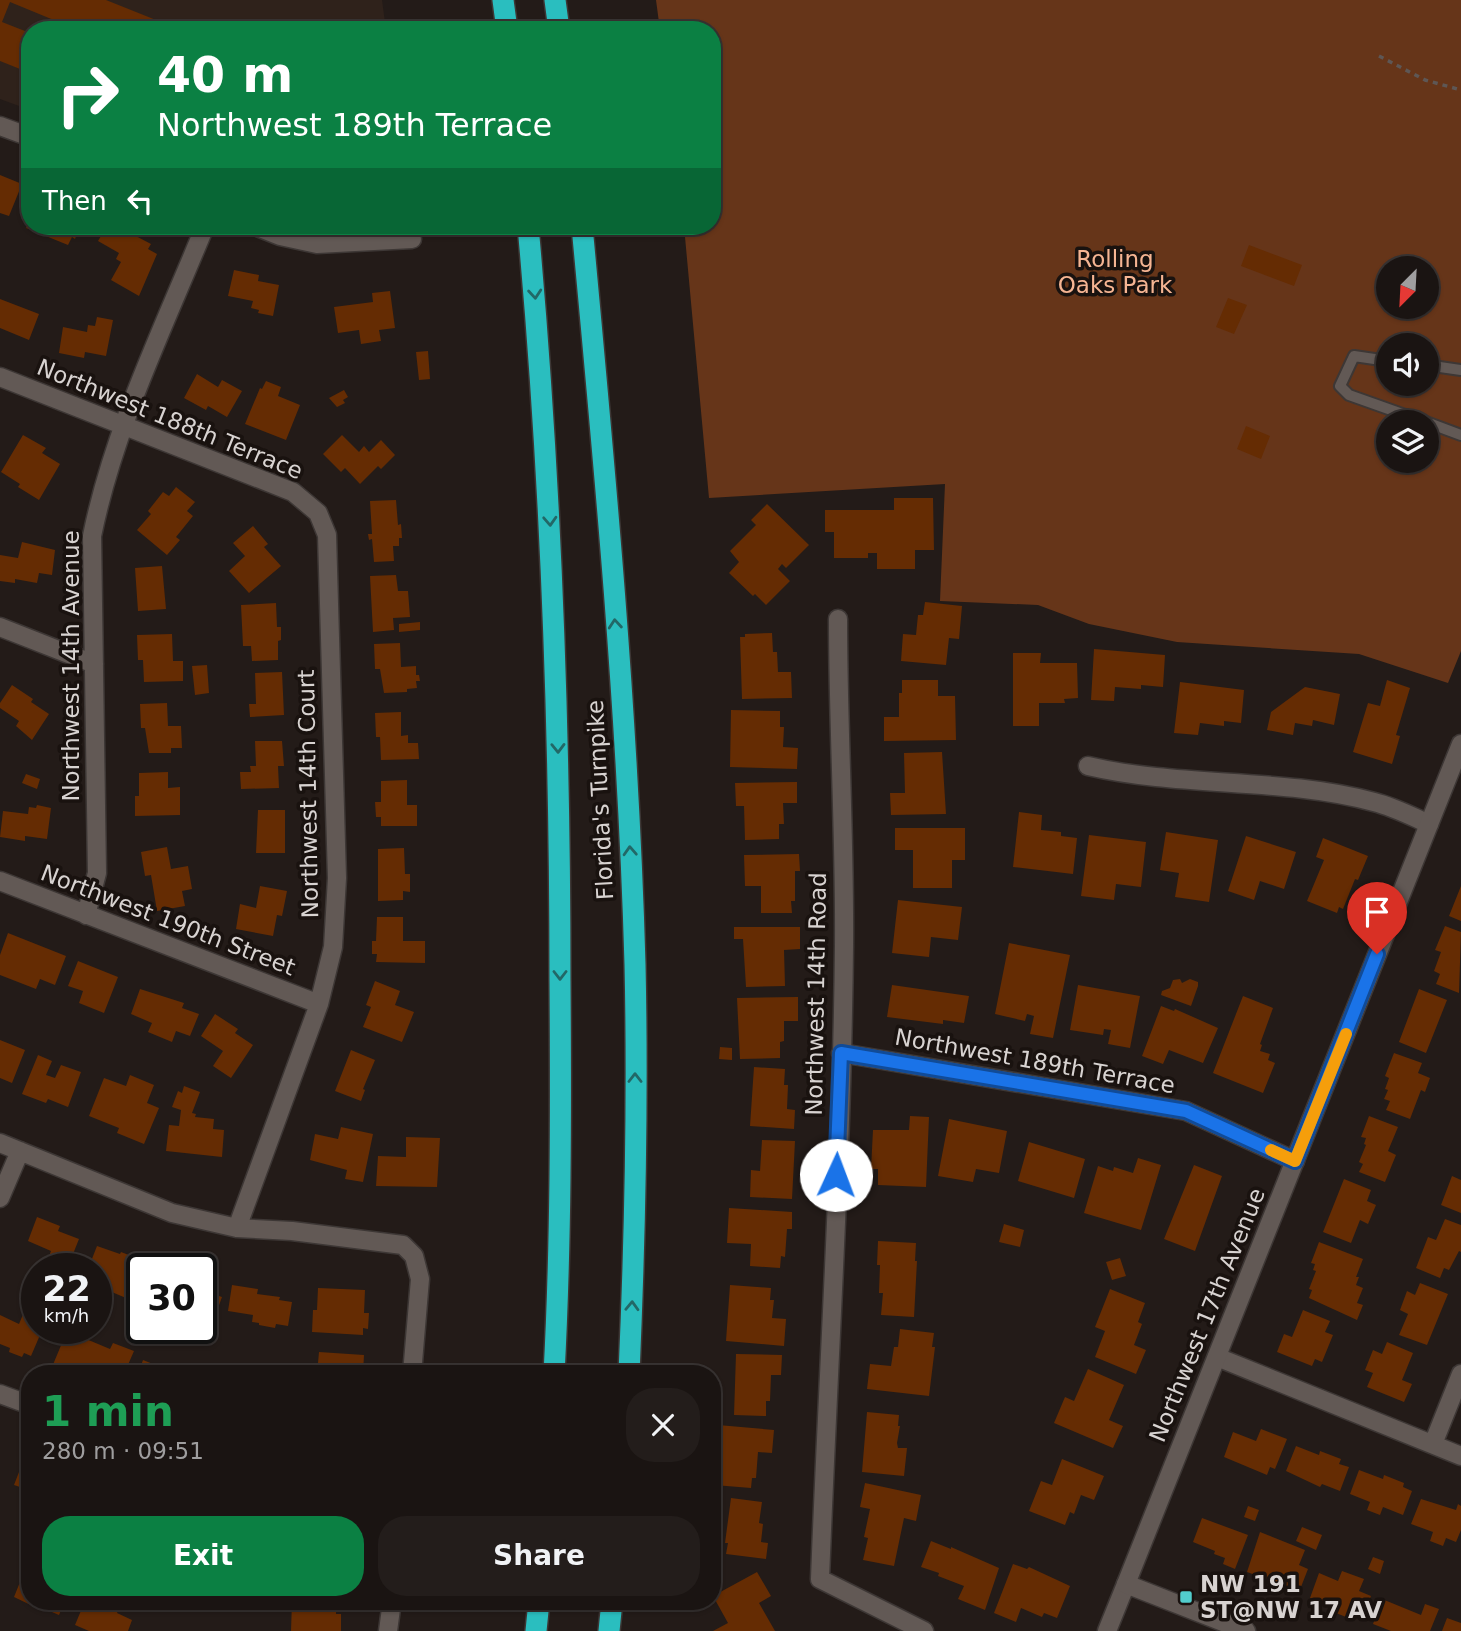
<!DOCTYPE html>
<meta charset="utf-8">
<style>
body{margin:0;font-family:"DejaVu Sans",sans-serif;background:#231d1b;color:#f1f3f6;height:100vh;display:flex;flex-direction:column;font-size:26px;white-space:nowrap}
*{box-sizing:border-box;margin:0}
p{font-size:23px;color:#9f9e9f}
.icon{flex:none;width:38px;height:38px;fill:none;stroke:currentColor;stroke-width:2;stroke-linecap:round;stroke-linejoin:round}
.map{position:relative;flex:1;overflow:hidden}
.sheet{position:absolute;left:21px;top:1365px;width:700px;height:245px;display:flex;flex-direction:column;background:#1a1412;border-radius:28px;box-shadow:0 2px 5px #0004,0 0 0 2px #383332}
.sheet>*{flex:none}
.hud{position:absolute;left:21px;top:21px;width:700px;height:214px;border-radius:28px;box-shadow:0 2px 5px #0004,0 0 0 2px #383332;background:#0b8043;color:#fff;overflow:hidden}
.needle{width:46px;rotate:204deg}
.tools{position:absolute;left:1376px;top:256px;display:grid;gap:14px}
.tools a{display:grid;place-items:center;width:63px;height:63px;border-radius:50%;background:#1a1412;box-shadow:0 2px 5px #0004,0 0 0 2px #383332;font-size:35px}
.speed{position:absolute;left:21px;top:1253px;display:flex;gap:14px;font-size:35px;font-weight:700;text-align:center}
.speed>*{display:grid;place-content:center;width:91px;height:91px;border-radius:50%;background:#1a1412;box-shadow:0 2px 5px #0004,0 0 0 2px #383332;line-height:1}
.speed small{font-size:18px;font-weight:400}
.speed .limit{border:4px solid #111;border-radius:10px;background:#fff;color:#111}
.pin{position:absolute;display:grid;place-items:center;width:60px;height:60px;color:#fff;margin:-72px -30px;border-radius:50% 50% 50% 0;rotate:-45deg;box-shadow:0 0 7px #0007}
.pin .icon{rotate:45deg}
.me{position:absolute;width:77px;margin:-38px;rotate:2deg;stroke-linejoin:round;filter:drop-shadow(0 0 5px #0008)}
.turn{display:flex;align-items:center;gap:24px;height:147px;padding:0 21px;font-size:32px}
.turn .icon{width:91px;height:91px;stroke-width:2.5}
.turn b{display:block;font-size:49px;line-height:60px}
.then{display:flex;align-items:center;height:66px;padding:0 21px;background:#0003;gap:14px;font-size:26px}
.round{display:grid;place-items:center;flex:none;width:74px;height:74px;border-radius:28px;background:#231d1b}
.head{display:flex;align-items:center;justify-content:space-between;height:119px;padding:0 21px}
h1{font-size:42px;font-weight:700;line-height:52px;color:#1e9e55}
.primary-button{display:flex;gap:14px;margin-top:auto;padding:14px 21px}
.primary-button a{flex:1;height:80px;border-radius:28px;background:#0b8043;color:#fff;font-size:28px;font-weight:700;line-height:80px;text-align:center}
.primary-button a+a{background:#231d1b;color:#f1f3f6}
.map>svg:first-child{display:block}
.built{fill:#2f221b}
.green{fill:#663519;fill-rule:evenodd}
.building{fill:#652c03}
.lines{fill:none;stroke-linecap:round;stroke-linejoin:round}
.lane-casing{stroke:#3d3735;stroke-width:14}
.street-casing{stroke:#3d3735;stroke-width:21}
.secondary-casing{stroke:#3d3735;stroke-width:21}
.highway-casing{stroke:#3d3735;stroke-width:24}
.path{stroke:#5e5755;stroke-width:3.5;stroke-dasharray:5 5;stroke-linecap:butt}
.lane{stroke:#625955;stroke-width:10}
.street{stroke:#625955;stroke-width:18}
.secondary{stroke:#625955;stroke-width:18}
.highway{stroke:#2abebf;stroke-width:21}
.oneway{stroke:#226867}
.route-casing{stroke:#114b97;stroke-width:18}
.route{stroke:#1a73e8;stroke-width:12}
.slow{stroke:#f59e0b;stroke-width:12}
.poi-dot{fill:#52cdcd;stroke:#19120f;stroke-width:2.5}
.labels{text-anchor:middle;stroke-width:7;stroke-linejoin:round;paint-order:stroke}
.park-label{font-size:23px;fill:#f6b593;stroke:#19120f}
.street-label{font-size:23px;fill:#d8d3d1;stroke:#19120f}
.poi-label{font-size:23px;font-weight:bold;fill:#d8d3d1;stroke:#19120f;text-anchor:start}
</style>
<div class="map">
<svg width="1461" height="1631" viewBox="0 0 1461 1631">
<rect width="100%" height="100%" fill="#231b18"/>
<!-- built -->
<path class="built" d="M0,0H382L386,30H30V110L0,99Z"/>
<!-- green -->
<path class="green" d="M656,0H1461V651L1448,683L1359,654L1177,642L1089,624L1038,605L940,601L945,484L709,498L684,226H712V30H660ZM1388,268H1426V306H1388ZM1388,345H1426V383H1388ZM1388,422H1426V460H1388Z"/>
<!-- building -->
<path class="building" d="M0,0H106L171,26L169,30H78L10,2L2,22L30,33V73L0,61Z
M0,175L22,184L9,216L0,213Z
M30,219V226H80L75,239L72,237L68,245L26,228Z
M107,226H126L134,230L132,234L151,244L148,249L157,254L139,296L111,280L121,262L116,259L119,253L98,241Z
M1249,245L1302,265L1294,286L1241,266Z
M234,270L259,275L258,281L279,285L273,316L258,313L259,310L251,308L253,301L228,296Z
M390,291L395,328L379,330L381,341L361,344L359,330L338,333L334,307L373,302L372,293Z
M1228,298L1247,305L1234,334L1216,327Z
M0,299L39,314L29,340L0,328Z
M97,317L113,320L106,356L85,352L84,358L59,353L63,327L87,332L88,325L95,326Z
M428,351L430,379L419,380L416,352Z
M197,374L218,387L222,380L242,391L227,417L208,406L206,410L184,398Z
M266,381L281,387L278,396L300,405L286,440L245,424L260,388L262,389Z
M344,390L348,397L343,400L345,403L337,407L329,398Z
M1246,426L1270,436L1261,459L1237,449Z
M23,435L46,448L42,453L60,464L39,500L18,487L20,484L1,472Z
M342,435L359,452L364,446L369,452L381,440L395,455L381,469L378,466L360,484L345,468L341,472L323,454Z
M176,487L195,502L187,511L193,516L176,537L180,540L167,555L137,530L151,514L148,511L163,492L169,496Z
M894,498H933L934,550H915V569H877V553H868V558H834V532H825V510H894Z
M396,500L398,525L401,524L402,538H399V546H393L394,561L374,562L372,539L369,540L368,534H372L370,501Z
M767,504L809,545L786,568L782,564L778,569L790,581L766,605L755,594L753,596L729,573L739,562L730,551L756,525L751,520Z
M253,526L268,544L264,547L281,566L249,593L229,571L245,556L233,543Z
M22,542L55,550L52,575L39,573L37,583L15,579V583L0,581V555L18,558Z
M162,566L166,609L138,611L135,568Z
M396,575L398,591H408L410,617L393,618L394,630L373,632L370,576Z
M925,602L962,606L959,639L949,638L946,665L901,661L903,634L916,635L918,615H923Z
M276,603L277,627H281V640L278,641V660L252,661L251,646H243L241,605Z
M420,622V630L399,632V624Z
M772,633L773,652H777L778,672H791L792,698L742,699L740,637H745V634Z
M172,634L173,661H183V681L144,682L143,660H138L137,635Z
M400,643L401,667L416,666V675H419L420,681H416L417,688L407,689V692L384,693L380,669H375L374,644Z
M1094,649L1165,655L1163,687L1141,685V689L1115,687L1114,701L1091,700Z
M1013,653H1041L1040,663H1077L1078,698L1064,699L1065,703H1039V726H1013Z
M207,665L209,693L195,695L192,666Z
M282,672L284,715L250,717L249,704H256L255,673Z
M902,680H938V696H955L956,740L884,741V717H899V693H902Z
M1387,680L1410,688L1396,735L1400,736L1392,764L1353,752L1368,703L1380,706Z
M1180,682L1244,690L1241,723L1224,721V726L1200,723L1198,735L1174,733Z
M12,685L33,699L31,702L49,714L32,740L16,726L19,721L0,708V703Z
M1305,687L1340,694L1334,725L1313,720L1312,726L1295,723L1293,735L1267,730L1271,712Z
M167,703L168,726H181L182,748H171V753H149L145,728H141L140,704Z
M731,710L780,711V727H784L783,747L798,748L797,769L730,767Z
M401,712V736L408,735V743H418L419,759L381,760L380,737H376L375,713Z
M255,741H282L284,766H278L279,788L241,789L240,772H251L250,766H256Z
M942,752L946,814L891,815L890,793H905L904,753Z
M168,772V788L180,787V815L135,816V796H139V773Z
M26,774L40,779L37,789L22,783Z
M407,780V805H417V826H381V817H376L375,802H381V781Z
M797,782V803H783L784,824H779V839L745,840L744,806H736L735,783Z
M37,805L51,808L47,839L25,836V841L0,837L3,811L28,814L29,807L36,808Z
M258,810H285V853H256Z
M1019,812L1042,815L1041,830L1061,832V836L1077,838L1073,874L1013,867Z
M895,828H965V860H952V888H913V850H895Z
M1166,832L1218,840L1209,902L1175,897L1179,873L1160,870Z
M1089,835L1146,842L1141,887L1116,884L1114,900L1081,896Z
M1246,836L1296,852L1284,889L1260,881L1254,900L1228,891Z
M1323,838L1368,856L1358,880L1355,879L1343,909L1339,907L1337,913L1307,901L1324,860L1316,857Z
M167,847L171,869L188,866L192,889L182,891L185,906L157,911L151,875L145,876L141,852Z
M404,848L405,874H410V892L403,891V900L378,901V849Z
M799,854L800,871H795V901H791L792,913H761V886H745L744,855Z
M260,886L287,891L282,916L277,915L273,936L236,929L240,904L256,908Z
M1461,886V921L1449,916Z
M898,900L962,907L958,940L931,937L929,957L892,953Z
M377,917H403V941H425V963L376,962L377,954H372V941H376Z
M1445,926L1461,932L1459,993L1436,984L1440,974L1434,971L1441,952L1435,950Z
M734,927H800V949L784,950L785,986L746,987L743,939H734Z
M8,933L66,956L55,985L40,979L36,989L0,975V955Z
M1009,943L1070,955L1053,1038L1030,1034L1034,1016L1027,1014L1025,1021L995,1014Z
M78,961L118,977L104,1013L79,1003L83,991L68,986Z
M1180,979L1182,983L1190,979L1198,982V986L1191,1006L1161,995L1162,991L1170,988L1173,980Z
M375,981L400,991L395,1005L414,1012L402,1042L363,1027L371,1007L366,1005Z
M892,985L969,996L964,1023L943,1020V1024L887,1017Z
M1078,985L1140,996L1130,1048L1108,1044L1111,1030L1104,1029L1103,1035L1070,1030Z
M140,989L184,1003L182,1008L199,1014L190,1036L176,1031L172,1042L148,1032L152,1023L131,1014Z
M1419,989L1447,1000L1426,1053L1399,1042Z
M1243,996L1273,1008L1260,1044L1262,1045L1260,1051L1270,1054L1268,1060L1275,1063L1263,1093L1213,1073Z
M798,997V1021H784V1041L780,1042V1058L740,1059L737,998Z
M1161,1006L1174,1011L1175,1009L1218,1028L1203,1063L1169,1050L1163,1064L1142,1056Z
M215,1014L238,1029L235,1033L253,1045L231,1078L213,1066L223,1051L201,1036Z
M0,1040L25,1050L12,1083L0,1078Z
M720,1047L732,1048V1060L719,1059Z
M351,1050L375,1060L363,1089L365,1090L361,1101L335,1091Z
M1394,1053L1422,1063L1418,1073L1430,1078L1425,1092L1421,1090L1410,1119L1386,1110L1390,1101L1384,1099L1388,1090L1385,1089L1389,1078L1385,1076Z
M38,1055L52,1061L46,1075L55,1078L61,1065L81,1072L68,1107L48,1099L46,1103L22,1094Z
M754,1067L785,1069L784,1085H788L787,1109L795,1110L794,1129L750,1126Z
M130,1075L154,1085L147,1103L159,1108L144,1144L117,1133L119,1128L89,1116L104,1078L126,1086Z
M184,1086L200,1092L192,1113L196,1114L195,1117L214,1119L213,1129L224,1130L222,1157L166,1151L169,1125L179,1126L181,1110L172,1107L178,1091L182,1093Z
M910,1116L929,1117L926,1187L878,1185V1169H871L873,1130H909Z
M1369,1116L1398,1127L1388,1151L1396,1155L1385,1182L1359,1172L1363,1164L1359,1162L1366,1145L1364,1144L1366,1138L1361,1137Z
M949,1119L1007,1131L999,1173L976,1169L973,1182L938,1176Z
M341,1127L373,1134L363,1182L345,1179L347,1170L310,1160L315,1134L338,1139Z
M406,1137L440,1138L437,1187L376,1186L378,1156L406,1157Z
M762,1140L795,1141L792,1199L750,1197L751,1170L760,1171Z
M1029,1142L1085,1159L1074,1198L1018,1181Z
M1138,1158L1161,1165L1141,1230L1084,1213L1098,1166L1113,1171L1114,1167L1133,1173Z
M1194,1165L1222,1176L1195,1251L1164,1239Z
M1452,1176L1461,1180V1213L1441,1205Z
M1344,1179L1371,1190L1367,1201L1376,1205L1368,1224L1360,1220L1351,1243L1323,1232Z
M729,1208L792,1212V1229H787L785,1257L781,1256L780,1268L750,1266L751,1244L727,1243Z
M37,1217L60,1226L58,1231L79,1239L67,1269H44L51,1251L28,1241Z
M1445,1219L1461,1225V1252L1459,1251L1449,1270L1444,1268L1440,1278L1416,1268L1428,1237L1436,1240Z
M1004,1224L1024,1230L1020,1247L999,1242Z
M878,1241L916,1243L915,1261H917L914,1317L881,1315L883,1293H879L880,1265H877Z
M1319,1242L1363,1259L1356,1277H1359L1356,1285L1363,1288L1357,1303L1363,1305L1357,1320L1309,1298L1312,1290L1309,1289L1316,1271L1313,1270L1315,1264L1311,1263Z
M97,1246L120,1254L121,1252L134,1257L132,1260L140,1263L142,1291L130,1286L126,1298L107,1290L106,1294L96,1290V1269H88Z
M1120,1258L1126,1276L1112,1280L1106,1262Z
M1420,1283L1448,1294L1427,1345L1399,1335L1408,1314L1400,1310L1407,1291L1415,1295Z
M232,1285L258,1289L257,1294L280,1297L279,1300L292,1302L288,1326L276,1324L275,1328L259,1325V1323L252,1322L253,1315L228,1311Z
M730,1285L771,1288L770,1300H774L772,1318L786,1319L784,1346L726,1341Z
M318,1288L365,1290L364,1313H369L368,1329L363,1328V1335L312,1332L313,1310H317Z
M1110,1289L1145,1303L1138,1322L1142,1324L1134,1345L1146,1350L1136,1374L1095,1357L1105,1331L1095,1327Z
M201,1290L222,1297L209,1333L201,1330Z
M1303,1310L1330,1321L1325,1332L1333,1335L1322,1362L1315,1359L1312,1366L1277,1352L1284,1334L1292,1337Z
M24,1312L37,1317V1328H43L31,1356L24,1353L22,1357L9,1352L10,1348L0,1344V1315L19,1324Z
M900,1329L934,1333L932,1347H935L929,1396L867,1389L870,1364L891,1366L894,1347H898Z
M67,1331L110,1349L113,1343L134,1351L124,1374H69L52,1367Z
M1387,1342L1413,1353L1402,1380L1412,1384L1404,1402L1367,1387L1373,1373L1365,1370L1373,1350L1382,1354Z
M319,1352L364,1355L363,1374H317Z
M736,1354L782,1355L781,1375H771L770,1401H766V1416L734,1415Z
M143,1360L163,1368L161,1374H138Z
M1088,1369L1124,1385L1109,1420L1123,1426L1113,1448L1054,1423L1065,1397L1074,1401Z
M867,1412L899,1415L898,1426H900L897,1443L898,1448H907L904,1476L862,1472Z
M718,1425L774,1430L772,1453L758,1452L756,1478H752L751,1488L714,1485Z
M1261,1429L1287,1439L1275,1469L1270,1467L1267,1475L1224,1457L1233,1432L1256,1441Z
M1296,1446L1319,1455L1320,1451L1341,1459L1339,1464L1349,1467L1340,1491L1322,1484L1320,1487L1286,1471Z
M24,1459L30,1462V1500L20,1496L23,1488L14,1485Z
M1062,1459L1104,1476L1094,1500L1081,1495L1074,1514L1070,1512L1065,1525L1029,1511L1041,1481L1052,1485Z
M1359,1470L1383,1479L1384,1475L1404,1483L1403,1487L1412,1491L1403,1515L1383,1507L1380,1515L1367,1510L1370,1502L1350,1494Z
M865,1483L921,1495L916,1521L904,1518L894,1566L863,1560L868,1538L864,1537L870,1509L860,1507Z
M731,1498L762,1502L759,1523L763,1524L761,1542L768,1543L766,1559L726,1554L728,1543H725Z
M1421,1499L1456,1510L1458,1504L1461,1506V1530L1456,1542L1446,1538L1443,1546L1430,1541L1433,1532L1411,1524Z
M1248,1506L1259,1510L1255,1521L1244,1517Z
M1202,1518L1248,1535L1235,1569L1223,1564L1225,1558L1214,1554L1215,1551L1193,1542Z
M1302,1527L1322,1535L1316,1550L1296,1541Z
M1260,1532L1305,1550L1299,1565L1308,1569L1299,1592L1290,1588L1288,1592L1268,1584L1269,1580L1247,1572Z
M931,1541L951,1549V1547L999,1568L985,1610L958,1599L964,1586L938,1576L939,1573L921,1567Z
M1373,1557L1384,1561L1380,1574L1368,1569Z
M1013,1564L1027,1569L1029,1567L1070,1586L1057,1618L1044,1613L1042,1617L1021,1608L1016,1622L994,1613Z
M1342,1571L1364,1579L1359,1591L1371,1596L1362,1618L1353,1614L1351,1619L1331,1611L1332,1607L1310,1598L1319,1573L1338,1581Z
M24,1572L30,1574V1601H65L59,1615L40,1607L39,1609L14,1597Z
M757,1572L771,1596L759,1603L775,1631H713L728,1623L713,1596Z
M1382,1599L1421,1615L1425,1604L1439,1609L1430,1631H1391L1373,1624Z
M85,1601L102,1608L104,1601L121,1604L117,1613L132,1620L128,1631H89L75,1625Z
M292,1601L336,1602V1614H341V1631H291Z
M1447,1618L1461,1623V1631H1442Z"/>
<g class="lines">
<!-- lane casing -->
<g class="lane-casing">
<path id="lane" d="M1388,361L1354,356L1340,386L1349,395L1425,422
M1426,365L1461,370
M1426,422L1461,435"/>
</g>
<!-- street casing -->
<g class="street-casing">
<path id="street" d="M0,126L30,137
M255,226L280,236L317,244L412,239
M0,377L293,492L318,513L327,535L337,878L333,947L319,1004L237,1228
M838,619C838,728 845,837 844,946C842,1157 828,1369 820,1579L924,1631
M0,627L94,664
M1088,766C1182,788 1281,777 1374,802C1394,807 1411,816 1429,824
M0,881L319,1004
M86,915L97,873L92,536C114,428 164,327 205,226
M841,1053L1186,1111L1295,1161
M0,1143L172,1213L237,1228L292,1231L403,1245L414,1256L420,1279L412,1374
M0,1198L20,1151
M1217,1357L1461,1456
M0,1394L30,1405
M1433,1444L1461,1374
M388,1631L392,1601
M1107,1631L1126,1584"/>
</g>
<!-- secondary casing -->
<g class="secondary-casing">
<path id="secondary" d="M1246,1631L1126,1584L1461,744"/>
</g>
<!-- highway casing -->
<g class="highway-casing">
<path id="highway" d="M503,0L507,30
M555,0L559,30
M528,226C551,477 560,729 560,981C561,1112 561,1243 554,1374
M582,226C605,471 628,717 635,964C638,1100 635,1237 629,1374
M536,1631L539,1601
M609,1631L612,1601"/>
</g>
<!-- path -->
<path class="path" d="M1379,56L1425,80L1461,90"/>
<!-- lane -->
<use href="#lane" class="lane"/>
<!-- street -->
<use href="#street" class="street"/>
<!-- secondary -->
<use href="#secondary" class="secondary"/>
<!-- highway -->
<use href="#highway" class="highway"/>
</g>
<!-- one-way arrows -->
<defs><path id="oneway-chevron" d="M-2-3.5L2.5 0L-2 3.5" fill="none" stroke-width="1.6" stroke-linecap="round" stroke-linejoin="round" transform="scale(1.75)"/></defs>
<g class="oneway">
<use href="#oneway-chevron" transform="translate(535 294) rotate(85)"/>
<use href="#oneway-chevron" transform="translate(550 521) rotate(87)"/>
<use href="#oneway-chevron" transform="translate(615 624) rotate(-95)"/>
<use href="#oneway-chevron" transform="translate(558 748) rotate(89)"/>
<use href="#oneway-chevron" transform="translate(630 851) rotate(-93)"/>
<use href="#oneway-chevron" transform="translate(560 975) rotate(90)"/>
<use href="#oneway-chevron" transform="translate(635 1078) rotate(-90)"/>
<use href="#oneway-chevron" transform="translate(632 1306) rotate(-88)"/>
</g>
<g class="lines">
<!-- route casing -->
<g class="route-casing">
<path id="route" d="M836,1175L841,1053L1186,1111L1295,1161L1377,954"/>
</g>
<!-- route -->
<use href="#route" class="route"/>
<!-- slow -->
<path class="slow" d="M1271,1150L1295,1161L1346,1034"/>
</g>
<!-- markers -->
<rect class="poi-dot" x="1179" y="1590" width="14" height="14" rx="3.5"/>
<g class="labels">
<!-- park labels -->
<g class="park-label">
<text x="1115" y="267">Rolling<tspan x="1115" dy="26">Oaks Park</tspan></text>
</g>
<!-- street labels -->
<g class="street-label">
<text transform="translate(170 419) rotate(22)" y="8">Northwest 188th Terrace</text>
<text transform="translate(71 666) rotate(-90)" y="8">Northwest 14th Avenue</text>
<text transform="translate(308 794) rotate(-91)" y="8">Northwest 14th Court</text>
<text transform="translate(600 800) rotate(-93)" y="8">Florida's Turnpike</text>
<text transform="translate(168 920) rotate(21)" y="8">Northwest 190th Street</text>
<text transform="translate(816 994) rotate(-89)" y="8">Northwest 14th Road</text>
<text transform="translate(1035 1061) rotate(10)" y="8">Northwest 189th Terrace</text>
<text transform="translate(1207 1315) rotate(-68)" y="8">Northwest 17th Avenue</text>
</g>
<!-- poi labels -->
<g class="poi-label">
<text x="1200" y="1592">NW 191<tspan x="1200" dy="26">ST@NW 17 AV</tspan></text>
</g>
</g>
</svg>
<div class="tools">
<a><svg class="needle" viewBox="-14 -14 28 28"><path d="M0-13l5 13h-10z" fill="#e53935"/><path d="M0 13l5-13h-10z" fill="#9f9e9f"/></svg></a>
<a><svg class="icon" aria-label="sound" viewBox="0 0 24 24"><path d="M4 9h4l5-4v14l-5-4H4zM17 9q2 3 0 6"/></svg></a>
<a><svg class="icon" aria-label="layers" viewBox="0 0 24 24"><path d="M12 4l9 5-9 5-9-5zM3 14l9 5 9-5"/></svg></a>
</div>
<div class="speed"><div>22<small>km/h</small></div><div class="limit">30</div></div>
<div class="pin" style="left:1377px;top:954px;background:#d93025"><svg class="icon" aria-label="arrive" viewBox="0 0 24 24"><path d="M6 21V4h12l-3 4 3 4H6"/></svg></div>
<svg class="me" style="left:836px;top:1175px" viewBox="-20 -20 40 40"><circle r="19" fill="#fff"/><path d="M0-13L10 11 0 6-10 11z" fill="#1a73e8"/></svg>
<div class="hud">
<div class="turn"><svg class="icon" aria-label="right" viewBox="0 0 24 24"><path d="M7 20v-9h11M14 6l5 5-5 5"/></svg><div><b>40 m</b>Northwest 189th Terrace</div></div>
<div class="then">Then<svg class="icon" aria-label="left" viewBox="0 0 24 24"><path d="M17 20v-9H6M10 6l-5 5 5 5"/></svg></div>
</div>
<section class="sheet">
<div class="head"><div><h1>1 min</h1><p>280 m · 09:51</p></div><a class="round"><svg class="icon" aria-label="close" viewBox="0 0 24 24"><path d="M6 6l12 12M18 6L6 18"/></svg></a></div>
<div class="primary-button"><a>Exit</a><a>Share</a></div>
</section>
</div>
